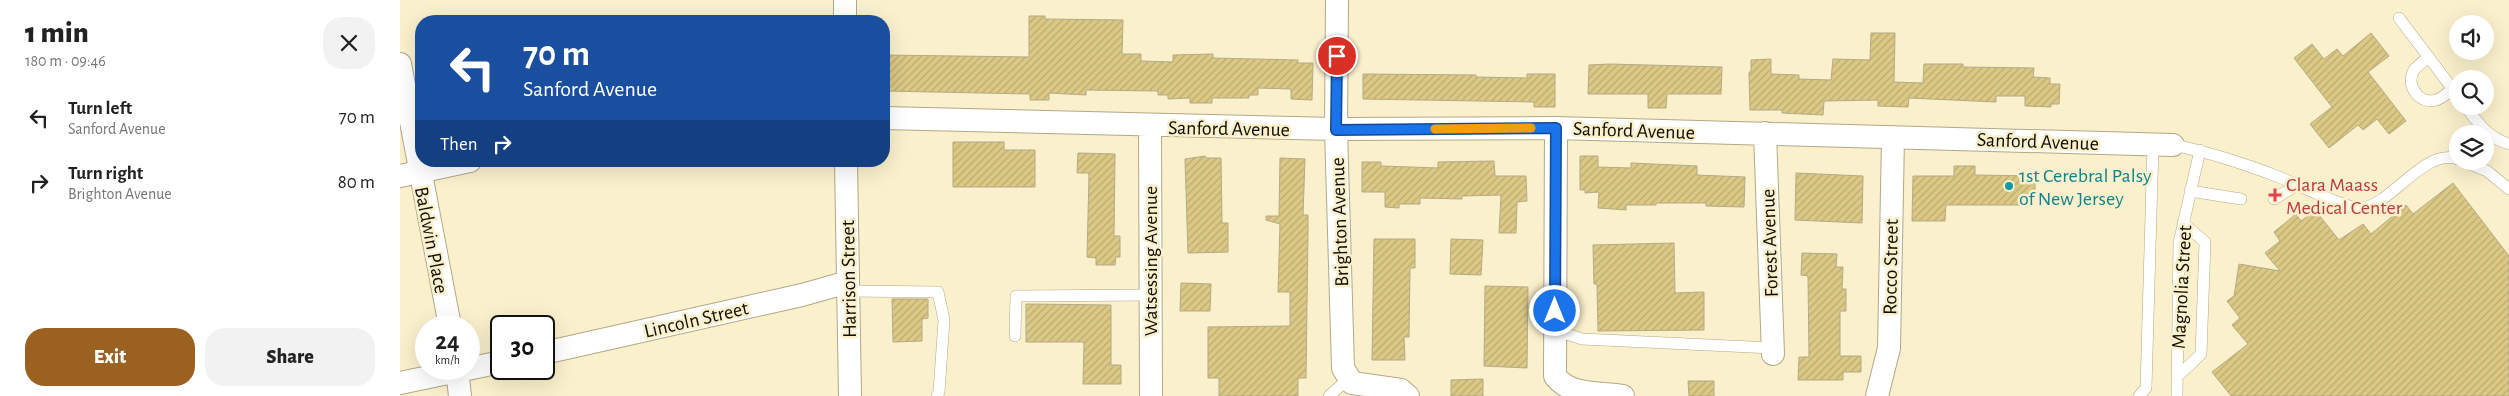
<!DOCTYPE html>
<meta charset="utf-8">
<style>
body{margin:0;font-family:"Alegreya Sans",sans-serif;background:#f2f2f2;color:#222;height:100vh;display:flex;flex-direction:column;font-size:19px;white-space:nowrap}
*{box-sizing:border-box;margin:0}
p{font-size:16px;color:#767676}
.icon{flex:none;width:28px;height:28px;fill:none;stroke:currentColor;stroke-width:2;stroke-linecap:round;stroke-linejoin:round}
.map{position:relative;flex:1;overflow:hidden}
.panel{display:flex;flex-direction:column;background:#fff;width:400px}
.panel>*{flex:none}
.guide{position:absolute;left:15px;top:15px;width:475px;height:152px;border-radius:20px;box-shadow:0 5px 20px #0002;background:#1a4fa0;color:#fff;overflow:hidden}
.tools{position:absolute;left:2049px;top:15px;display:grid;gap:10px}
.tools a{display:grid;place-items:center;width:45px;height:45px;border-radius:50%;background:#fff;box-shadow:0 5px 20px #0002;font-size:25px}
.speed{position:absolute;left:15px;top:315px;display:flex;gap:10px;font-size:25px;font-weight:700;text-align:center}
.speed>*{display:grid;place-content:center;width:65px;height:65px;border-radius:50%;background:#fff;box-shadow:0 5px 20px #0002;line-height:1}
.speed small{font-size:12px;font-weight:400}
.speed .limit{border:2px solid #111;border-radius:8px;background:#fff;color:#111}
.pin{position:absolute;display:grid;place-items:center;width:42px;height:42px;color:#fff;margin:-21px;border:2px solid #fff;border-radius:50%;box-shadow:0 1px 5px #0007}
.me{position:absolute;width:55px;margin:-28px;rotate:0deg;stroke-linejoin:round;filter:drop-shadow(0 0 4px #0008)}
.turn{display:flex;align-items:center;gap:18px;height:105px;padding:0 25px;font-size:22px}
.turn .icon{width:65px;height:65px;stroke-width:2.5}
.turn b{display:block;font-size:35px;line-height:42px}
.then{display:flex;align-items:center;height:48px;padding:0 25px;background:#0003;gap:10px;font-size:19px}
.round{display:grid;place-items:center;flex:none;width:52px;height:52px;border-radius:20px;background:#f2f2f2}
.headline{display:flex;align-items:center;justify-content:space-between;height:85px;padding:0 25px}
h1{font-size:30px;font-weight:800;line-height:38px}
.cta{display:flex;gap:10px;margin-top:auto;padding:10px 25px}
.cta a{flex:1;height:58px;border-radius:20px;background:#9b6121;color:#fff;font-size:20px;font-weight:800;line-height:58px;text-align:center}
.cta a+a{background:#f2f2f2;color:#222}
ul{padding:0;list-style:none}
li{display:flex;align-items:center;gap:15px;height:65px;padding:0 25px}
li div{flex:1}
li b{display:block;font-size:19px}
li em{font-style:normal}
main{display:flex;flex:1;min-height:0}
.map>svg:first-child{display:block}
.building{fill:url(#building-hatch);stroke:#b4aa88}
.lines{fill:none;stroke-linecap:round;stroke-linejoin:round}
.service-casing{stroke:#b2a886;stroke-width:12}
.minor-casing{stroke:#b2a886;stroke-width:24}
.service{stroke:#fff;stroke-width:11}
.minor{stroke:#fff;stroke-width:22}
.route-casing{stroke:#114b97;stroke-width:12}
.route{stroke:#1a73e8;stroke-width:9}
.slow{stroke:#f59e0b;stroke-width:9}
.culture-dot{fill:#0f9aa8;stroke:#faf0cc;stroke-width:2}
.health-dot{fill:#e0444e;stroke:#faf0cc;stroke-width:2}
.labels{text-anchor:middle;stroke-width:5;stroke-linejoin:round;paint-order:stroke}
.street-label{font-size:20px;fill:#100c02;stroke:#faf0cc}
.culture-label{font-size:20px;fill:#0d838f;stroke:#faf0cc;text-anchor:start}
.health-label{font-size:20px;fill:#be3a42;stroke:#faf0cc;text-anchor:start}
</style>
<main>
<section class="panel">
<div class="headline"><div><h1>1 min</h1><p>180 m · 09:46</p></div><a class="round"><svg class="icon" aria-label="close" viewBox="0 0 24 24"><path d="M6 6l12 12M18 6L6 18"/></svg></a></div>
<ul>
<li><svg class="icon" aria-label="left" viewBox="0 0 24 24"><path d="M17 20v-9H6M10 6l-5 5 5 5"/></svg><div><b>Turn left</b><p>Sanford Avenue</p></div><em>70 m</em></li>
<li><svg class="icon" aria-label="right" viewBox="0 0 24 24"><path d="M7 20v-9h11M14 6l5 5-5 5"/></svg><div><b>Turn right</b><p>Brighton Avenue</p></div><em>80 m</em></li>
</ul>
<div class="cta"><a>Exit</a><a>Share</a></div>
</section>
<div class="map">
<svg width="2109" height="396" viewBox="0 0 2109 396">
<defs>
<pattern id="building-hatch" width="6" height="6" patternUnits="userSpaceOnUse" patternTransform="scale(1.25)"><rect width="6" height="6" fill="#dbc985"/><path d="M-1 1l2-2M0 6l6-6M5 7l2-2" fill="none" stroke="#bbab71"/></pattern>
</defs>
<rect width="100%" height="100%" fill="#faf0cc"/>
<!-- building -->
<path class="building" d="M629,16H645V19L723,20L722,54H741V61L773,62V55L813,54V58L898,60V63H913L912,100L891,99V89L858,88V95H849V98H812V103H790V98L768,99V95H758V91L686,90V95L649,93V100H630V94L484,91V55L629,57Z
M1471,33H1495L1494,82L1523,83L1524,64H1563V67L1634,68L1633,77L1650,78V84H1660L1659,104H1651V107L1625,106V96H1596V102L1509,98L1508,107L1478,106V100L1424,101L1423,115L1382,113V110H1350L1349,72H1351V60L1371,59V74L1399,75V79L1431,80L1433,59L1470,60Z
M1971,33L1989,56L1968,72L2006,121L1989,134L1977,119L1963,130L1958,125L1929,148L1910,124L1932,107L1894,58L1912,44L1924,59L1937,49L1943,56Z
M1210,64L1322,67L1321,94H1267L1266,108H1248V94H1188L1189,65Z
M963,74L1076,75V77L1127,78V74H1155V107H1134V102L963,99Z
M553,142H604V150H635V187H553Z
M678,153L715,154L714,236H720V257H716L715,265H696V258L687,257L689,175L688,173H677Z
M805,156L806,158H821L822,223H828V252L788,253L785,159Z
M1180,156H1198V167L1231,168V163L1297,166V175L1345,177L1344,207L1306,206V203H1256V205H1226V210L1198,208L1199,192L1185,193V190H1180Z
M880,158L905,159L903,215H908V232L906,378H898V396H819V378H808V327L890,326V292H878L880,224L866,220V216H879Z
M1094,161L1095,176H1126L1127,201L1117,202L1116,233H1099L1101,195L1062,196V199L1020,198V204H999V208L985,207V192H962V162H981V166L1038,168V162Z
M1554,166H1575V175L1635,176V196H1626V205H1546L1545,221H1512L1513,176H1554Z
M1396,173L1463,176L1462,223L1395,220Z
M2053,183L2109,256V396H1831L1812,372L1848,344L1832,325L1840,318L1827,301L1834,296L1839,264L1880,271L1865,253L1880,241L1874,232L1896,214L1901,221L1915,210L1939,240L1963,224L1971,234L2006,205L2013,214Z
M974,239H1015V268H1010L1009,337H1004L1005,360H972Z
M1051,239L1083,240L1081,275L1050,274Z
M1274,243L1275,293L1304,292V330L1198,331L1197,284H1194L1193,245Z
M1402,253L1437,254L1436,267H1443L1442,289H1446V311H1440V356H1461V372H1443V380H1398L1399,357H1409L1408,276L1401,275Z
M781,283L811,284L810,311H780Z
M1085,286L1128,287L1127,368L1084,366Z
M492,299H528V318L522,319V341L493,342Z
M626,304L711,305V365H721V384H683L684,342H626Z
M1083,379V396H1051V380Z
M1288,381H1314V396H1289Z"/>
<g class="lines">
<!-- service casing -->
<g class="service-casing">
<path id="service" d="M1999,18L2058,96
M2029,57C2024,61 2017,66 2014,70C2005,85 2019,105 2036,100C2041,99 2047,93 2052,90
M2065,106C2078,123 2088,138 2109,144
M1773,145C1809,152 1845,164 1879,177C1897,184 1945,209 1962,208C1991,205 2025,147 2058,159
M2062,161L2087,171L2109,189
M1790,191L1841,199
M1874,199L1897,185
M449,291L538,292L544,320L539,392L537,396
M1155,330L1182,339L1372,348
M615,336L616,296L750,295
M1777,377L1801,354L1805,242L1783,223
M929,396L948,379
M1739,396L1746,388L1753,144
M1777,396L1779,243L1800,150"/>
</g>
<!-- minor casing -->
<g class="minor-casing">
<path id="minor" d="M445,0V21
M937,0L936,129L943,368L952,383L1001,390L1008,396
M0,64L50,326
M484,118L936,129L1156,128L1773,145
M750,126L751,396
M1156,128L1155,376C1170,396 1197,392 1223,396
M1365,133L1373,354
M446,161L450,396
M0,176L70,161
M144,353L402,295L448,282
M57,369L60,396
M0,383L101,362
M1477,396L1489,348L1493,137"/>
</g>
<!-- service -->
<use href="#service" class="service"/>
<!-- minor -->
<use href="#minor" class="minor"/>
</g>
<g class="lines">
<!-- route casing -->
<g class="route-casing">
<path id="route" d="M937,56L936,130L1156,128L1155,311"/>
</g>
<!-- route -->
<use href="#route" class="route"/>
<!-- slow -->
<path class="slow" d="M1035,129L1131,128"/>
</g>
<!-- markers -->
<circle class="culture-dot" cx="1609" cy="186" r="5"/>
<path class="health-dot" d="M1872.5 187.5h5v5h5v5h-5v5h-5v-5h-5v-5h5z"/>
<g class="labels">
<!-- street labels -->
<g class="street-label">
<text transform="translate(829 128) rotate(1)" y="7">Sanford Avenue</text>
<text transform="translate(1234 130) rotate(2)" y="7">Sanford Avenue</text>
<text transform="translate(1638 141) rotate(2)" y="7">Sanford Avenue</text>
<text transform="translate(939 222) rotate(-92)" y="7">Brighton Avenue</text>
<text transform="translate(32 240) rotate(79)" y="7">Baldwin Place</text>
<text transform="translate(1369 243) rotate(-92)" y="7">Forest Avenue</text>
<text transform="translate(750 261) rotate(-90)" y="7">Watsessing Avenue</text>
<text transform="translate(1490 267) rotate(-89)" y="7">Rocco Street</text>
<text transform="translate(448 279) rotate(-91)" y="7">Harrison Street</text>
<text transform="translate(1781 287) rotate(-87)" y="7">Magnolia Street</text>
<text transform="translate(296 319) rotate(-13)" y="7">Lincoln Street</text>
</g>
<!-- culture labels -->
<g class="culture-label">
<text x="1619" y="182">1st Cerebral Palsy<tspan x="1619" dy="23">of New Jersey</tspan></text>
</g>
<!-- health labels -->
<g class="health-label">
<text x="1886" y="191">Clara Maass<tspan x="1886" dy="23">Medical Center</tspan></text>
</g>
</g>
</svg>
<div class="tools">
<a><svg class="icon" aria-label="sound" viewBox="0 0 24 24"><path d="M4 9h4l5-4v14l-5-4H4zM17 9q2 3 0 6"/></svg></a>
<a><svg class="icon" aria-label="search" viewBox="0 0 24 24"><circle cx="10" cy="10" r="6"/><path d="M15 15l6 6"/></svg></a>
<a><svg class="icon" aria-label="layers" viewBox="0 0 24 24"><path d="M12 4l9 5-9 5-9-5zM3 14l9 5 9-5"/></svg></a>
</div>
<div class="speed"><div>24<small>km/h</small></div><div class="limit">30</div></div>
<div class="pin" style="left:937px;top:56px;background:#d93025"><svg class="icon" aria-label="arrive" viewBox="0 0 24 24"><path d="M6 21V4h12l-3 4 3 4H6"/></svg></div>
<svg class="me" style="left:1155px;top:311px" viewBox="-20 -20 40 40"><circle r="17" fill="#1a73e8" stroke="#fff" stroke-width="3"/><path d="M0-11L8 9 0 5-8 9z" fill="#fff"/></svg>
<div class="guide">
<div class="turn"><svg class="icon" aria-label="left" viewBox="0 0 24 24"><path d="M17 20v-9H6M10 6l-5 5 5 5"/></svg><div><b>70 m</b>Sanford Avenue</div></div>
<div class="then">Then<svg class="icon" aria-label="right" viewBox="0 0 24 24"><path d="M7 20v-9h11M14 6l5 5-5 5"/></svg></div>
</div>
</div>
</main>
